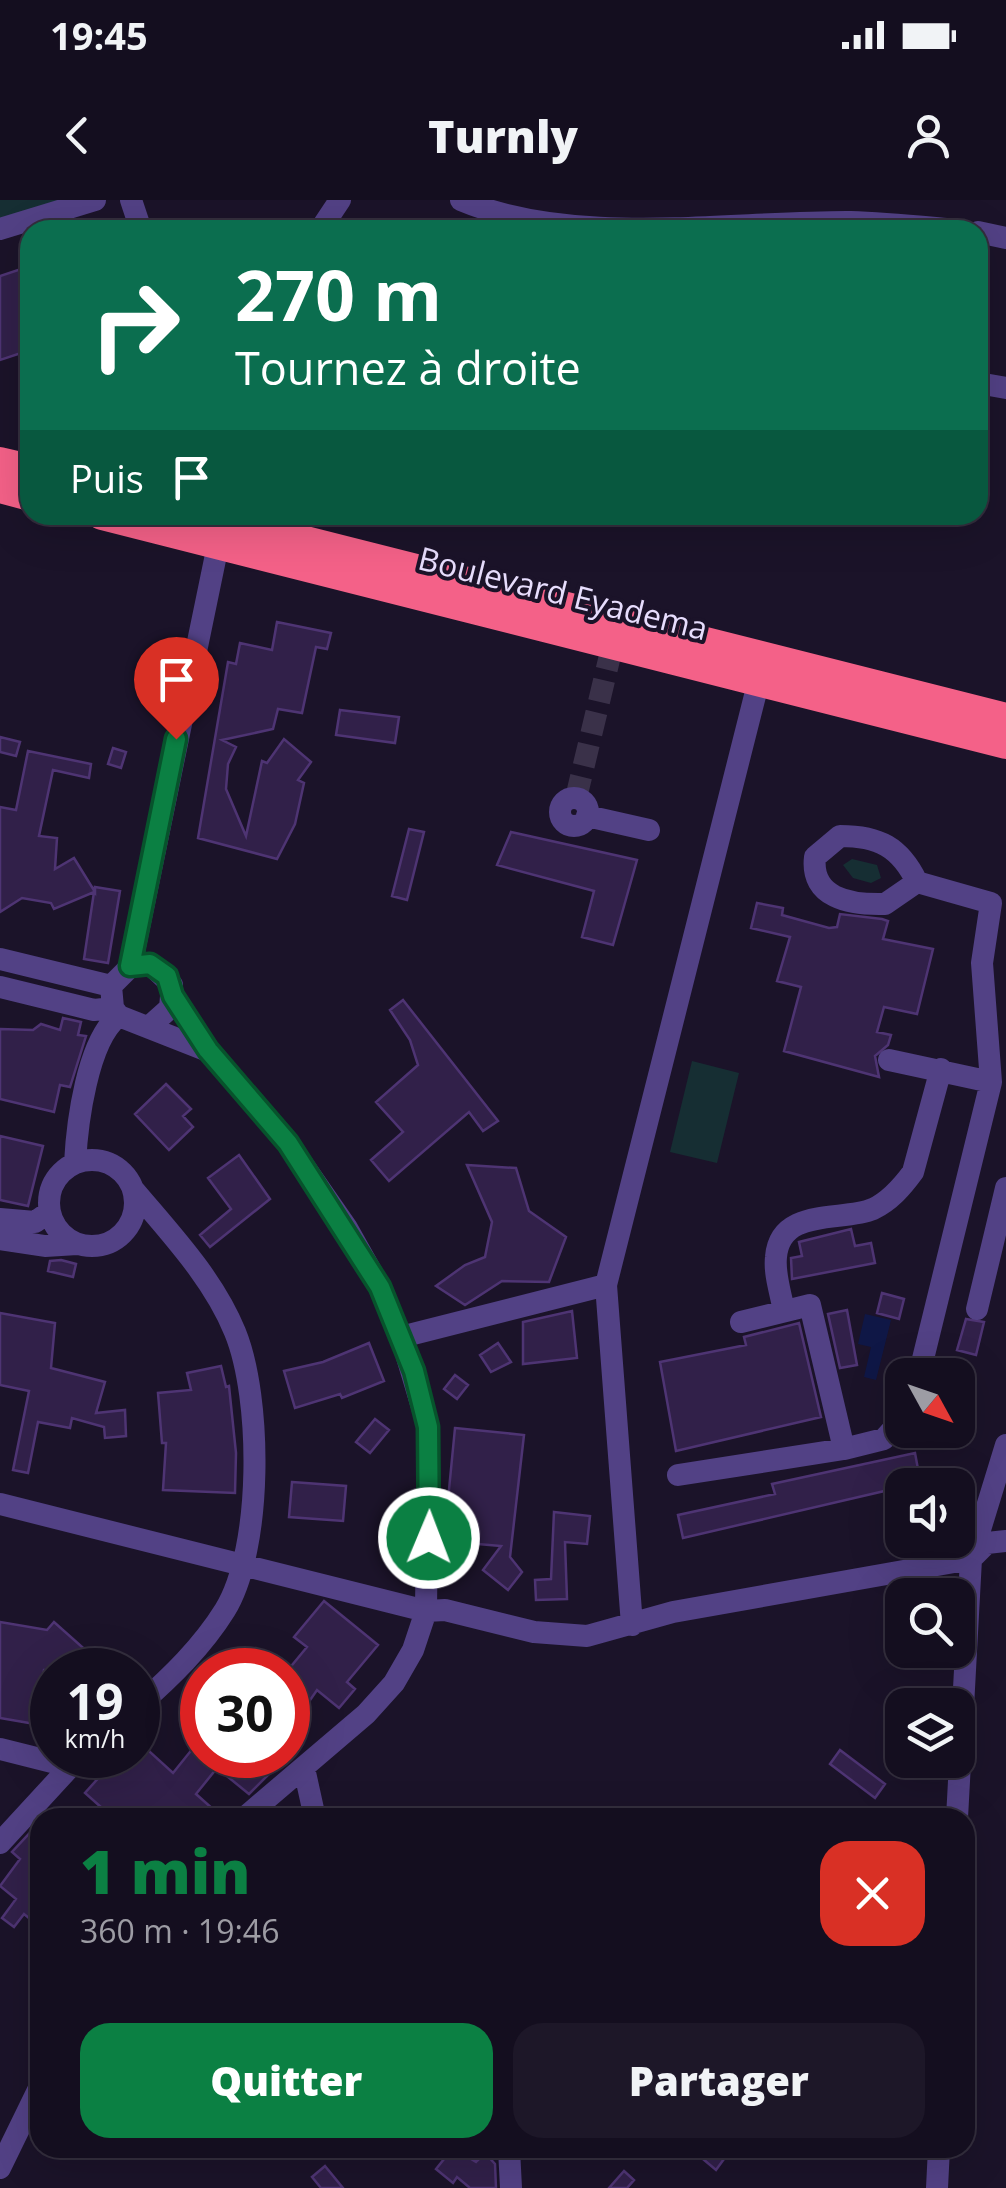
<!DOCTYPE html>
<html lang="fr">
<meta charset="utf-8">
<style>
body{margin:0;font-family:"Open Sans",sans-serif;background:#1d1728;color:#f1f3f6;height:100vh;display:flex;flex-direction:column;font-size:38px;white-space:nowrap}
*{box-sizing:border-box;margin:0}
p{font-size:32px;color:#9d9ca4}
.icon{flex:none;width:55px;height:55px;fill:none;stroke:currentColor;stroke-width:2;stroke-linecap:round;stroke-linejoin:round}
.map{position:relative;flex:1;overflow:hidden}
.panel{position:absolute;left:30px;top:1608px;width:945px;height:350px;display:flex;flex-direction:column;background:#140e1f;border-radius:30px;box-shadow:0 10px 40px #0002,0 0 0 2px #332e3d}
.panel>*{flex:none}
.banner{position:absolute;left:20px;top:20px;width:968px;height:305px;border-radius:30px;box-shadow:0 10px 40px #0002,0 0 0 2px #332e3d;background:#0b6e4f;color:#fff;overflow:hidden}
.needle{width:65px;rotate:130deg}
.tools{position:absolute;left:885px;top:1158px;display:grid;gap:20px}
.tools a{display:grid;place-items:center;width:90px;height:90px;border-radius:20px;background:#140e1f;box-shadow:0 10px 40px #0002,0 0 0 2px #332e3d;font-size:50px}
.speed{position:absolute;left:30px;top:1448px;display:flex;gap:20px;font-size:50px;font-weight:700;text-align:center}
.speed>*{display:grid;place-content:center;width:130px;height:130px;border-radius:50%;background:#140e1f;box-shadow:0 10px 40px #0002,0 0 0 2px #332e3d;line-height:1}
.speed small{font-size:25px;font-weight:400}
.speed .limit{border:15px solid #d22;background:#fff;color:#111}
.pin{position:absolute;display:grid;place-items:center;width:85px;height:85px;color:#fff;margin:-102px -42px;border-radius:50% 50% 50% 0;rotate:-45deg;box-shadow:0 0 10px #0007}
.pin .icon{rotate:45deg}
.me{position:absolute;width:110px;margin:-55px;rotate:1deg;stroke-linejoin:round;filter:drop-shadow(0 0 8px #0008)}
.turn{display:flex;align-items:center;gap:35px;height:210px;padding:0 50px;font-size:45px}
.turn .icon{width:130px;height:130px;stroke-width:2.5}
.turn b{display:block;font-size:70px;line-height:85px}
.then{display:flex;align-items:center;height:95px;padding:0 50px;background:#0003;gap:20px;font-size:38px}
.round{display:grid;place-items:center;flex:none;width:105px;height:105px;border-radius:30px;background:#1d1728}
.headline{display:flex;align-items:center;justify-content:space-between;height:170px;padding:0 50px}
h1{font-size:60px;font-weight:800;line-height:75px;color:#0b8043}
.primary-button{display:flex;gap:20px;margin-top:auto;padding:20px 50px}
.primary-button a{flex:1;height:115px;border-radius:30px;background:#0b8043;color:#fff;font-size:40px;font-weight:800;line-height:115px;text-align:center}
.primary-button a+a{background:#1d1728;color:#f1f3f6}
.status{display:flex;justify-content:space-between;align-items:center;height:70px;padding:0 50px;background:#140e1f;direction:ltr}
.status svg{height:28px;fill:currentColor}
header{display:flex;justify-content:space-between;align-items:center;height:130px;padding:0 50px;background:#140e1f;font-size:45px;font-weight:800}
.map>svg:first-child{display:block}
.green{fill:#162e33}
.water{fill:#0f1746}
.building{fill:#312049;stroke:#4e3473;stroke-width:2.5}
.lines{fill:none;stroke-linecap:round;stroke-linejoin:round}
.minor-tunnel{stroke:#3a3149;stroke-width:22;stroke-dasharray:22 11;stroke-linecap:butt}
.minor{stroke:#524185;stroke-width:22}
.highway{stroke:#f46188;stroke-width:30}
.route-casing{stroke:#07532c;stroke-width:25}
.route{stroke:#0b8043;stroke-width:18}
.labels{text-anchor:middle;stroke-width:8;stroke-linejoin:round;paint-order:stroke}
.street-label{font-size:32px;fill:#e7ddfd;stroke:#1b1329}
</style>
<div class="status"><b>19:45</b><svg viewBox="0 0 49 12"><path d="M0 12V9h3v3zM5 12V6h3v6zM10 12V3h3v9zM15 12V0h3v12zM26 1h20v11H26zM47 4h2v5h-2z"/></svg></div>
<header><svg class="icon" aria-label="back" viewBox="0 0 24 24"><path d="M15 5l-7 7 7 7"/></svg>Turnly<svg class="icon" aria-label="person" viewBox="0 0 24 24"><circle cx="12" cy="8" r="4"/><path d="M4 21q1-7 8-7t8 7"/></svg></header>
<div class="map">
<svg width="1006" height="1988" viewBox="0 0 1006 1988">
<rect width="100%" height="100%" fill="#1b1329"/>
<!-- green -->
<path class="green" d="M0,0H66L0,20Z
M852,659L877,665L881,678L871,683L853,678L843,665Z
M692,861L739,873L717,963L670,952Z"/>
<!-- water -->
<path class="water" d="M865,1114L891,1120L876,1180L864,1177L871,1147L858,1144Z"/>
<!-- building -->
<path class="building" d="M30,66V150L0,160V76Z
M277,422L331,433L327,449L316,447L302,513L278,509L273,529L222,540L236,547L228,564L226,589L246,636L262,561L267,563L284,539L311,562L298,580L304,583L295,624L277,659L198,638L228,462L236,464L240,443L272,450Z
M340,510L399,517L395,543L336,535Z
M0,537L20,542L16,556L0,552Z
M113,548L126,552L121,568L108,564Z
M28,551L91,564L89,578L53,570L39,636L57,638L55,669L74,658L95,692V687L120,691L108,763L84,759L94,692L54,709L51,703L22,698L0,712V607L16,610Z
M409,629L424,632L407,700L392,696Z
M511,632L637,660L613,745L582,737L594,691L497,665Z
M757,703L783,708L782,715L829,728L837,727L840,714L882,719L888,721L883,739L933,749L917,814L884,807L877,832L891,835L888,845L875,856L879,877L784,851L801,787L777,781L790,737L751,728Z
M403,800L498,921L483,931L469,912L389,981L371,960L403,932L376,902L418,865L410,840L390,810Z
M63,818L81,822L78,835L86,836L70,887L60,885L54,912L0,899V829L33,830L41,824L60,830Z
M166,884L191,909L183,916L193,927L169,950L135,914Z
M0,936L43,946L28,1006L0,1000Z
M239,955L270,999L210,1047L200,1035L231,1009L208,978Z
M467,965L516,968L529,1011L566,1037L549,1082L502,1081L465,1105L436,1086L465,1065L485,1057L492,1022Z
M851,1029L855,1046L871,1043L875,1063L792,1079L791,1058L802,1056L799,1042Z
M61,1060L76,1064L73,1077L48,1071L50,1061Z
M882,1093L904,1099L899,1119L877,1113Z
M847,1110L857,1165L840,1168L828,1114Z
M572,1111L577,1158L523,1164V1122Z
M0,1113L55,1123L51,1168L105,1182L96,1213L125,1210L126,1236L105,1238L104,1227L72,1218L70,1228L38,1222L28,1273L13,1270L29,1191L0,1185Z
M966,1119L984,1122L976,1155L957,1150Z
M799,1123L821,1217L676,1251L660,1162L746,1145L744,1137Z
M369,1143L384,1181L342,1198L340,1194L295,1208L284,1171L323,1162Z
M498,1143L511,1162L491,1172L480,1155Z
M221,1166L226,1187L229,1186L236,1253L235,1293L163,1290L166,1243H162L158,1193L191,1190L187,1173Z
M455,1175L468,1185L457,1199L444,1189Z
M375,1219L389,1230L370,1253L356,1242Z
M455,1228L524,1235L510,1357L522,1372L508,1390L483,1370L501,1346L444,1341Z
M915,1253L921,1285H892L893,1289L683,1338L678,1315L775,1294L772,1284Z
M292,1282L346,1286L343,1321L289,1317Z
M554,1312L590,1316L587,1344L565,1342L567,1399L536,1400L535,1380L551,1379Z
M324,1401L378,1445L347,1482L355,1489L339,1508L317,1490L288,1532V1470L307,1447L294,1437Z
M0,1422L47,1430L54,1422L108,1470H44L35,1524L0,1518Z
M202,1537V1555H257L274,1569L249,1594L217,1568L196,1594L223,1618H94L102,1608L85,1593L119,1555H138V1541L173,1573Z
M840,1550L885,1584L875,1598L830,1564Z
M40,1622V1727L24,1714L14,1727L2,1718L16,1699L0,1686L20,1659L12,1652Z
M453,1948L476,1962L485,1953L495,1964L496,1988H470L457,1977L453,1983L436,1969Z
M712,1948H732L716,1970L703,1959Z
M325,1966L343,1988H321L312,1977Z
M624,1971L634,1980L627,1988H609Z"/>
<g class="lines">
<!-- minor-tunnel -->
<path class="minor-tunnel" d="M576,598L613,443"/>
<!-- minor -->
<path class="minor" d="M131,0L141,30
M461,0C575,48 730,21 851,22C887,23 924,27 959,30
M0,29L95,0
M320,30L340,0
M978,32L1006,38
M978,183L1006,188
M560 612a14 14 0 1 1 28 0a14 14 0 1 1-28 0Z
M587,616L649,630
M917,682L885,704C850,705 810,698 815,657L840,636C879,636 900,647 917,682L991,703L982,763L991,882L919,1175
M0,759L111,786
M131,766L218,345L217,328
M0,787L94,810L113,808
M173,796L208,851L288,943L347,1028L380,1087L401,1137L428,1227L426,1411L413,1450L394,1483L366,1514L244,1618
M151,825L170,808L172,785L151,765L131,766L111,786L113,808L119,816L208,851
M889,860L991,882
M49 1003a43 43 0 1 1 86 0a43 43 0 1 1-86 0Z
M75,963C77,925 87,840 119,816
M133,989C170,1033 213,1078 235,1132C262,1198 263,1348 225,1410C202,1447 171,1477 138,1506
M0,1019L35,1022L49,1012
M0,1039L45,1046L77,1044
M977,1109L1006,988
M784,1111C781,1094 774,1074 776,1057C780,1007 842,1022 873,1009C890,1001 902,987 913,972L941,869
M741,1122L810,1105L844,1249
M401,1137L606,1085
M678,1275L844,1249L884,1239L902,1219
M0,1304L426,1411L445,1410L534,1432L587,1436L673,1412L971,1359L987,1343L1006,1341
M632,1425L606,1085L762,468
M0,1549L68,1566
M304,1568L315,1618
M957,1618L971,1359L1006,1245
M0,1643L81,1555
M509,1949L511,1988
M0,1968L40,1886
M937,1988L939,1948"/>
<!-- highway -->
<path class="highway" d="M0,262L30,269
M0,288L30,296
M102,315L1006,544
M203,315L1006,518"/>
</g>
<g class="lines">
<!-- route casing -->
<g class="route-casing">
<path id="route" d="M176,539L130,766L150,764L167,776L173,796L208,850L288,943L380,1087L414,1171L428,1227L429,1338"/>
</g>
<!-- route -->
<use href="#route" class="route"/>
</g>
<g class="labels">
<!-- street labels -->
<g class="street-label">
<text transform="translate(563 394) rotate(14)" y="11">Boulevard Eyadema</text>
</g>
</g>
</svg>
<div class="tools">
<a><svg class="needle" viewBox="-14 -14 28 28"><path d="M0-13l5 13h-10z" fill="#e53935"/><path d="M0 13l5-13h-10z" fill="#9d9ca4"/></svg></a>
<a><svg class="icon" aria-label="sound" viewBox="0 0 24 24"><path d="M4 9h4l5-4v14l-5-4H4zM17 9q2 3 0 6"/></svg></a>
<a><svg class="icon" aria-label="search" viewBox="0 0 24 24"><circle cx="10" cy="10" r="6"/><path d="M15 15l6 6"/></svg></a>
<a><svg class="icon" aria-label="layers" viewBox="0 0 24 24"><path d="M12 4l9 5-9 5-9-5zM3 14l9 5 9-5"/></svg></a>
</div>
<div class="speed"><div>19<small>km/h</small></div><div class="limit">30</div></div>
<div class="pin" style="left:176px;top:539px;background:#d93025"><svg class="icon" aria-label="arrive" viewBox="0 0 24 24"><path d="M6 21V4h12l-3 4 3 4H6"/></svg></div>
<svg class="me" style="left:429px;top:1338px" viewBox="-20 -20 40 40"><circle r="17" fill="#0b8043" stroke="#fff" stroke-width="3"/><path d="M0-11L8 9 0 5-8 9z" fill="#fff"/></svg>
<div class="banner">
<div class="turn"><svg class="icon" aria-label="right" viewBox="0 0 24 24"><path d="M7 20v-9h11M14 6l5 5-5 5"/></svg><div><b>270 m</b>Tournez à droite</div></div>
<div class="then">Puis<svg class="icon" aria-label="arrive" viewBox="0 0 24 24"><path d="M6 21V4h12l-3 4 3 4H6"/></svg></div>
</div>
<section class="panel">
<div class="headline"><div><h1>1 min</h1><p>360 m · 19:46</p></div><a class="round" style="background:#d93025;color:#fff"><svg class="icon" aria-label="close" viewBox="0 0 24 24"><path d="M6 6l12 12M18 6L6 18"/></svg></a></div>
<div class="primary-button"><a>Quitter</a><a>Partager</a></div>
</section>
</div>
